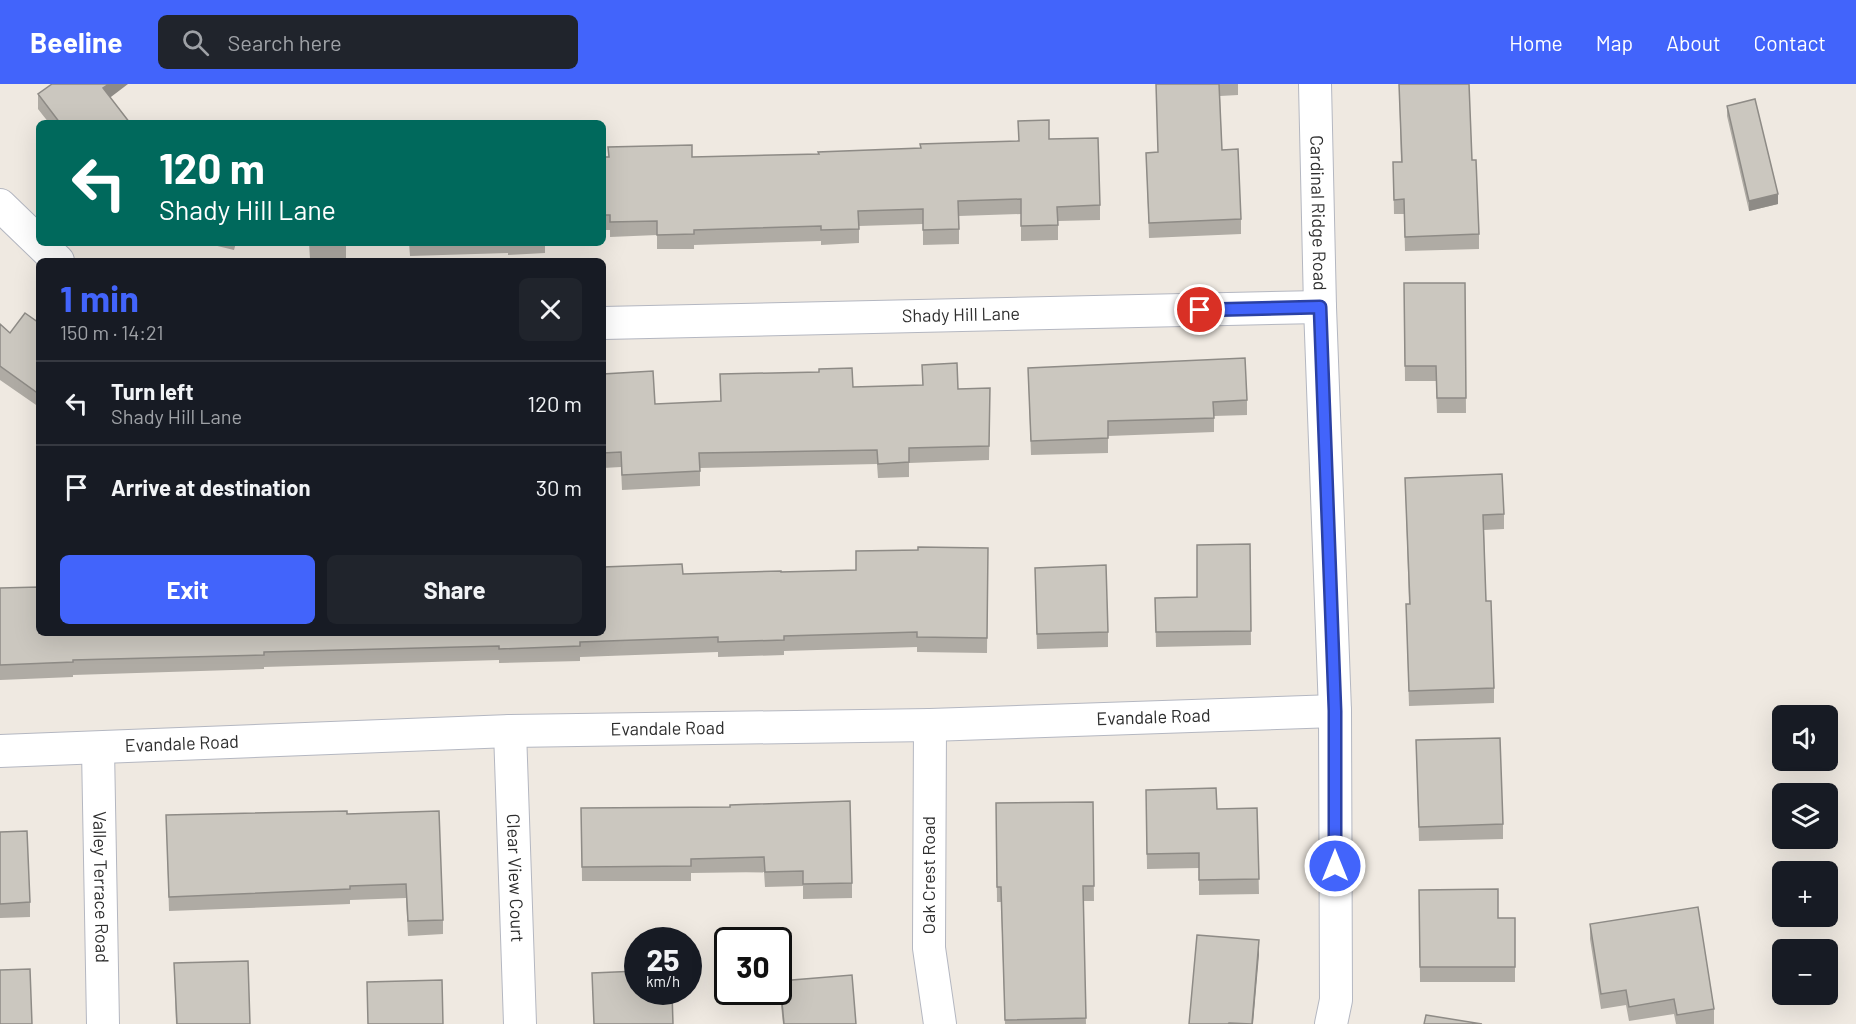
<!DOCTYPE html>
<meta charset="utf-8">
<style>
body{margin:0;font-family:Barlow,sans-serif;background:#20242c;color:#f1f3f6;height:100vh;display:flex;flex-direction:column;font-size:22px;white-space:nowrap}
*{box-sizing:border-box;margin:0}
p{font-size:20px;color:#9ea1a6}
.icon{flex:none;width:33px;height:33px;fill:none;stroke:currentColor;stroke-width:2;stroke-linecap:round;stroke-linejoin:round}
.map{position:relative;flex:1;overflow:hidden}
.details{position:absolute;left:36px;top:174px;width:570px;height:378px;display:flex;flex-direction:column;background:#171b24;border-radius:9px;box-shadow:0 6px 24px #0002}
.details>*{flex:none}
.banner{position:absolute;left:36px;top:36px;width:570px;height:126px;border-radius:9px;box-shadow:0 6px 24px #0002;background:#00695c;color:#fff;overflow:hidden}
.fabs{position:absolute;left:1772px;top:621px;display:grid;gap:12px}
.fabs a{display:grid;place-items:center;width:66px;height:66px;border-radius:9px;background:#171b24;box-shadow:0 6px 24px #0002;font-size:30px}
.speed{position:absolute;left:624px;top:843px;display:flex;gap:12px;font-size:30px;font-weight:700;text-align:center}
.speed>*{display:grid;place-content:center;width:78px;height:78px;border-radius:50%;background:#171b24;box-shadow:0 6px 24px #0002;line-height:1}
.speed small{font-size:15px;font-weight:400}
.speed .limit{border:3px solid #111;border-radius:9px;background:#fff;color:#111}
.pin{position:absolute;display:grid;place-items:center;width:51px;height:51px;color:#fff;margin:-26px;border:3px solid #fff;border-radius:50%;box-shadow:0 2px 6px #0007}
.me{position:absolute;width:66px;margin:-33px;rotate:0deg;stroke-linejoin:round;filter:drop-shadow(0 0 4px #0008)}
.turn{display:flex;align-items:center;gap:21px;height:126px;padding:0 24px;font-size:27px}
.turn .icon{width:78px;height:78px;stroke-width:2.5}
.turn b{display:block;font-size:42px;line-height:51px}
.round{display:grid;place-items:center;flex:none;width:63px;height:63px;border-radius:9px;background:#20242c}
.head{display:flex;align-items:center;justify-content:space-between;height:102px;padding:0 24px}
h1{font-size:36px;font-weight:700;line-height:45px;color:#4264fb}
.primary-button{display:flex;gap:12px;margin-top:auto;padding:12px 24px}
.primary-button a{flex:1;height:69px;border-radius:9px;background:#4264fb;color:#fff;font-size:24px;font-weight:700;line-height:69px;text-align:center}
.primary-button a+a{background:#20242c;color:#f1f3f6}
ul{padding:0;list-style:none}
li{display:flex;align-items:center;gap:18px;height:84px;padding:0 24px;border-top:2px solid #363941}
li div{flex:1}
li b{display:block;font-size:22px}
li em{font-style:normal}
header{display:flex;align-items:center;gap:36px;box-sizing:border-box;height:84px;padding:0 30px;background:#4264fb;color:#fff}
header strong{font-size:28px}
nav{display:flex;gap:33px;margin-inline-start:auto;font-size:21px}
.search{width:420px;height:54px;background:#20242c;display:flex;align-items:center;gap:15px;box-sizing:border-box;padding:0 21px;border-radius:9px;color:#9ea1a6;font-size:22px}
.map>svg:first-child{display:block}
.lines{fill:none;stroke-linecap:round;stroke-linejoin:round}
.minor-casing{stroke:#b4b7c1;stroke-width:34}
.minor{stroke:#fff;stroke-width:32}
.wall{fill:#afaba4}
.shaded-wall{fill:#8e8b86}
.building{fill:#cbc7bf;stroke:#8e8b86;stroke-width:1.5}
.route-casing{stroke:#2b41a3;stroke-width:15}
.route{stroke:#4264fb;stroke-width:10}
.labels{text-anchor:middle;stroke-width:5;stroke-linejoin:round;paint-order:stroke}
.street-label{font-size:18px;fill:#2e2e2e;stroke:#fff}
</style>
<header>
<strong>Beeline</strong>
<div class="search"><svg class="icon" aria-label="search" viewBox="0 0 24 24"><circle cx="10" cy="10" r="6"/><path d="M15 15l6 6"/></svg>Search here</div>
<nav><a>Home</a><a>Map</a><a>About</a><a>Contact</a></nav>
</header>
<div class="map">
<svg width="1856" height="940" viewBox="0 0 1856 940">
<rect width="100%" height="100%" fill="#efe9e1"/>
<g class="lines">
<!-- minor casing -->
<g class="minor-casing">
<g id="minor">
<path id="s1" d="M1315,0L1320,223L1335,627L1336,916L1331,940"/>
<path d="M0,121L58,177"/>
<path id="s2" d="M603,239L1320,223"/>
<path d="M930,641L929,864L940,940"/>
<path id="s3" d="M510,647L520,940"/>
<path id="s4" d="M98,665L103,940"/>
<path id="s5" d="M0,667L510,647L930,641L1335,627"/>
</g>
</g>
<!-- minor -->
<use href="#minor" class="minor"/>
</g>
<!-- wall -->
<path class="wall" d="M1156,0H1238V11L1220,12L1222,66L1241,135V150L1149,154L1146,69L1158,68Z
M1399,0H1469L1472,76L1479,150V165L1405,167L1404,130H1394L1393,78H1401Z
M38,10L110,14L130,39H49L38,25Z
M1727,22L1778,120L1749,127L1727,32Z
M1049,55L1100,121V136L1058,137V156L1021,157V130L959,132V160L923,161V140L859,142V159L821,161V157L694,161V165H657V151L610,153V146H603V73H692L819,70L921,64Z
M205,159H236L234,166Z
M309,159H346V174L310,175Z
M409,159H545V169L508,171V169L410,172Z
M1404,199H1465L1466,329H1437L1436,297H1405Z
M39,239V323L0,296V240L10,249Z
M922,281L958,305L990,304L989,376L909,379V393L878,394L877,380L700,384V402L622,406L621,383L603,384V290L655,320L720,317L853,303L923,301Z
M1028,284L1247,316V331L1214,332V348L1108,352V369L1031,371Z
M1405,394L1504,430V445L1484,446L1486,517L1494,604V619L1409,622L1406,520H1409Z
M1250,460L1251,561L1156,563L1155,514L1197,513Z
M988,464L987,569L917,568V563L784,567V571L718,573V568L580,573V577L499,579V576L264,583V585L73,591V593L0,596V504L39,549L683,490L856,486V467Z
M1035,484L1108,548V563L1037,565Z
M1416,656L1503,740V755L1419,757Z
M1146,706L1217,725L1257,724L1259,810L1199,811V784L1147,785Z
M1093,718L1094,817H1083L1086,940H1005L1001,818H997L996,719Z
M730,723L852,799V814L803,815V802L765,803L764,788L691,789V797H582L581,724Z
M347,730L443,836V850L408,852L406,814L350,816V820L169,827L166,731Z
M0,748L30,818V833L0,834Z
M1419,806L1498,834H1515V898H1420Z
M1590,840L1714,925V940H1676L1674,930L1629,937L1626,921L1601,925L1590,855Z
M174,879L250,940H176Z
M780,897L856,940H783L780,912Z"/>
<!-- shaded-wall -->
<path class="shaded-wall" d="M109,0H128L103,19V4Z
M1778,110V120L1749,127V117Z
M1259,856V871L1253,940H1252Z"/>
<!-- building -->
<path class="building" d="M52,0H109L103,4L130,39H60L38,10Z
M1156,0H1219L1222,66L1238,65L1241,135L1149,139L1146,69L1158,68Z
M1399,0H1469L1472,76H1476L1479,150L1405,153L1404,115L1394,116L1393,78H1402Z
M1755,15L1778,110L1749,117L1727,22Z
M1049,36V55L1098,54L1100,121L1057,123L1058,141L1021,142V115L958,117L959,145L923,146V125L858,127L859,145L821,146V142L694,146V150L657,151V137L610,138V131H603V73H609L608,63L692,61V73L819,70L818,68L921,64L920,60L1019,57L1018,37Z
M310,159H346L310,161Z
M1404,199H1465L1466,314H1437L1436,282H1405Z
M25,229L39,239V310L0,282V240L10,249Z
M1245,274L1247,316L1213,318L1214,334L1108,337V354L1031,357L1028,284Z
M957,279L958,305L990,304L989,362L909,364V378L878,380L877,366L699,369L700,387L622,391L621,368L603,369V290L653,287L655,320L721,317L720,290L819,288V285L852,284L853,303L923,301L922,281Z
M1502,390L1504,430L1483,431L1486,517H1491L1494,604L1409,607L1406,520H1410L1405,394Z
M1250,460L1251,547L1156,548L1155,514L1197,513V461Z
M918,463L988,464L987,554L917,553V548L784,552V556L718,558V553L580,558V562L499,565V562L264,568V571L73,576V578L0,581V504L39,503V549H603V483L682,480L683,490L781,487V488L856,486V467L918,466Z
M1106,481L1108,548L1037,550L1035,484Z
M1500,654L1503,740L1419,743L1416,656Z
M1216,704L1217,725L1257,724L1259,795L1199,796V769L1147,770L1146,706Z
M850,717L852,799L803,800V787L765,788L764,773L691,775V782L582,783L581,724L730,723V721Z
M1093,718L1094,802H1083L1086,934L1005,936L1001,803H997L996,719Z
M347,727V730L439,727L443,836L408,837L406,800L350,802V805L169,813L166,731Z
M27,747L30,818L0,820V748Z
M1498,805V834H1515V883H1420L1419,806Z
M1698,823L1714,925L1677,931L1674,915L1629,923L1626,906L1601,910L1590,840Z
M1197,851L1259,856L1252,940L1229,939L1228,940H1189Z
M248,877L250,940H177L174,879Z
M30,885L32,940H0V886Z
M638,887V908H672L673,940H594L592,889Z
M852,891L856,940H784L780,897Z
M442,896L443,940H368L367,898Z
M1426,931L1482,940H1424Z"/>
<g class="lines">
<!-- route casing -->
<g class="route-casing">
<path id="route" d="M1200,226L1320,223L1335,627V782"/>
</g>
<!-- route -->
<use href="#route" class="route"/>
</g>
<g class="labels">
<!-- street labels -->
<g class="street-label">
<text dy="6" stroke="none"><textPath href="#s1" startOffset="129">Cardinal Ridge Road</textPath></text>
<text dy="6" stroke="none"><textPath href="#s2" startOffset="358">Shady Hill Lane</textPath></text>
<text dy="6" stroke="none"><textPath href="#s5" startOffset="1154">Evandale Road</textPath></text>
<text dy="6" stroke="none"><textPath href="#s5" startOffset="668">Evandale Road</textPath></text>
<text dy="6" stroke="none"><textPath href="#s5" startOffset="182">Evandale Road</textPath></text>
<text transform="translate(929 791) rotate(-90)" y="6">Oak Crest Road</text>
<text dy="6" stroke="none"><textPath href="#s3" startOffset="147">Clear View Court</textPath></text>
<text dy="6" stroke="none"><textPath href="#s4" startOffset="138">Valley Terrace Road</textPath></text>
</g>
</g>
</svg>
<div class="fabs">
<a><svg class="icon" aria-label="sound" viewBox="0 0 24 24"><path d="M4 9h4l5-4v14l-5-4H4zM17 9q2 3 0 6"/></svg></a>
<a><svg class="icon" aria-label="layers" viewBox="0 0 24 24"><path d="M12 4l9 5-9 5-9-5zM3 14l9 5 9-5"/></svg></a>
<a>+</a>
<a>−</a>
</div>
<div class="speed"><div>25<small>km/h</small></div><div class="limit">30</div></div>
<div class="pin" style="left:1200px;top:226px;background:#d93025"><svg class="icon" aria-label="arrive" viewBox="0 0 24 24"><path d="M6 21V4h12l-3 4 3 4H6"/></svg></div>
<svg class="me" style="left:1335px;top:782px" viewBox="-20 -20 40 40"><circle r="17" fill="#4264fb" stroke="#fff" stroke-width="3"/><path d="M0-11L8 9 0 5-8 9z" fill="#fff"/></svg>
<div class="banner">
<div class="turn"><svg class="icon" aria-label="left" viewBox="0 0 24 24"><path d="M17 20v-9H6M10 6l-5 5 5 5"/></svg><div><b>120 m</b>Shady Hill Lane</div></div>
</div>
<section class="details">
<div class="head"><div><h1>1 min</h1><p>150 m · 14:21</p></div><a class="round"><svg class="icon" aria-label="close" viewBox="0 0 24 24"><path d="M6 6l12 12M18 6L6 18"/></svg></a></div>
<ul>
<li><svg class="icon" aria-label="left" viewBox="0 0 24 24"><path d="M17 20v-9H6M10 6l-5 5 5 5"/></svg><div><b>Turn left</b><p>Shady Hill Lane</p></div><em>120 m</em></li>
<li><svg class="icon" aria-label="arrive" viewBox="0 0 24 24"><path d="M6 21V4h12l-3 4 3 4H6"/></svg><div><b>Arrive at destination</b></div><em>30 m</em></li>
</ul>
<div class="primary-button"><a>Exit</a><a>Share</a></div>
</section>
</div>
